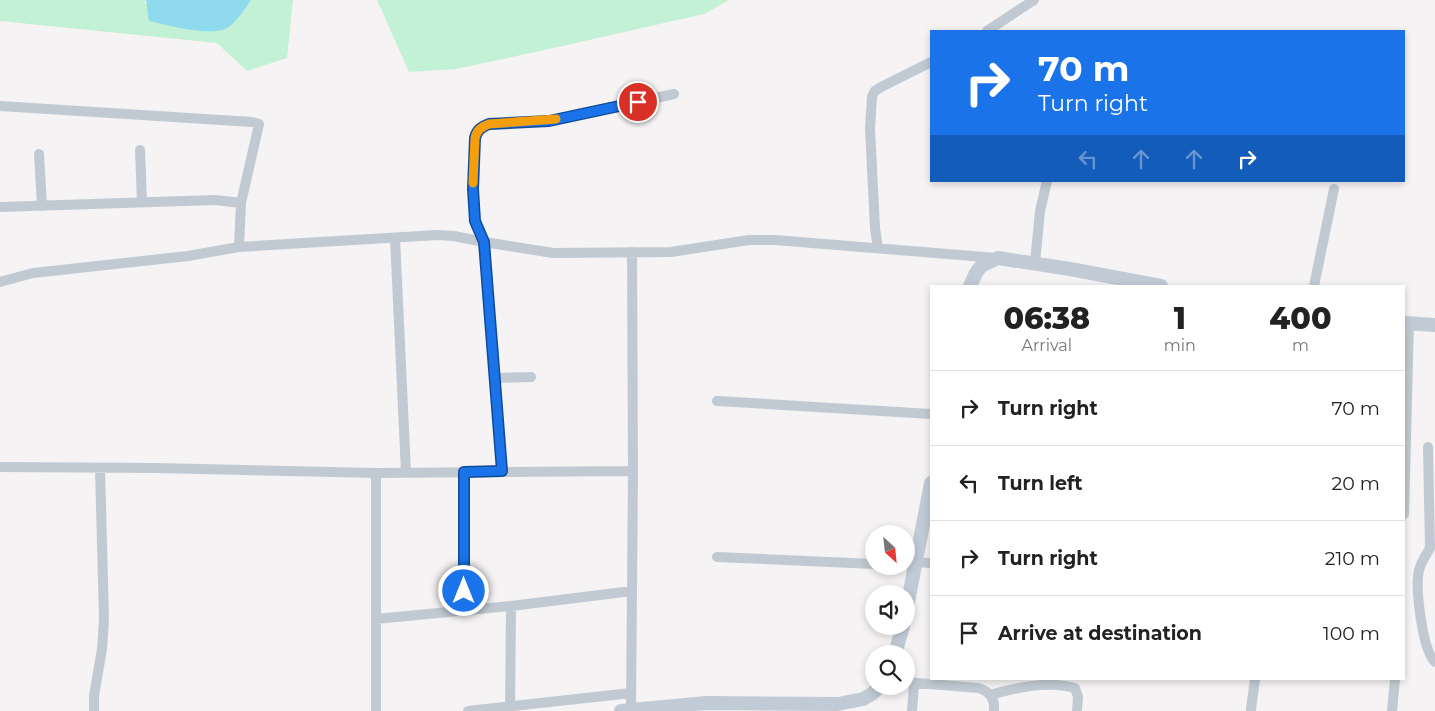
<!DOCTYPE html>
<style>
body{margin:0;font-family:Montserrat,sans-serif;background:#f2f2f2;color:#222;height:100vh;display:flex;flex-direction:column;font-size:19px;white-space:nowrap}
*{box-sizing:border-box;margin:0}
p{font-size:16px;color:#767676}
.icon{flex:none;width:28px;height:28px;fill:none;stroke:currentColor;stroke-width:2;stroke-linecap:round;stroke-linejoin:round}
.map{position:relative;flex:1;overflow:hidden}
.side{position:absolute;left:930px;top:285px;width:475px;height:395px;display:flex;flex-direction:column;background:#fff;border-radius:0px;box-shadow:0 2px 8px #0003}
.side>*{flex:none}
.top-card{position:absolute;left:930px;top:30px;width:475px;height:152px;border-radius:0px;box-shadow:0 2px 8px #0003;background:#1a73e8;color:#fff;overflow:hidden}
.needle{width:32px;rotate:153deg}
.fabs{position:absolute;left:865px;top:525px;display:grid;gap:10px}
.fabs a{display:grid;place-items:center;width:50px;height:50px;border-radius:50%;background:#fff;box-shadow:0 2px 8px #0003;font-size:25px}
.pin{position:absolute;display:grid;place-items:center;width:42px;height:42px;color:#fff;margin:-21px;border:2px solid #fff;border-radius:50%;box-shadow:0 1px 5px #0007}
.me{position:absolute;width:55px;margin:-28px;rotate:0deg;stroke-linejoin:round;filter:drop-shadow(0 0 4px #0008)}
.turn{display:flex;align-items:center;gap:18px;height:105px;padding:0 25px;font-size:22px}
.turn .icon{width:65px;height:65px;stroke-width:2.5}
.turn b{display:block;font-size:35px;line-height:42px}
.lanes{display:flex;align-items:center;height:48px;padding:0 25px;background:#0003;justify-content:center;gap:25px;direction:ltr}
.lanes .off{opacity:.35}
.eta{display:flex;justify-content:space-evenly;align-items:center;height:85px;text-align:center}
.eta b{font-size:30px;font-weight:800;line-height:35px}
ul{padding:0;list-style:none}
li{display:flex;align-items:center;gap:15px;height:75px;padding:0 25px;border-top:1px solid #e0e0e0}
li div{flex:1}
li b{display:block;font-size:19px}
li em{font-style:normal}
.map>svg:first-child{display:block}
.green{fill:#c3f1d5}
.water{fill:#90daee}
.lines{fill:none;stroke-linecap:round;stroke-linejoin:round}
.street{stroke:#c1cad2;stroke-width:10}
.secondary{stroke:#c1cbd6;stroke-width:14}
.route-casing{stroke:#114b97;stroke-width:12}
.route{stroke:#1a73e8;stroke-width:9}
.slow{stroke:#f59e0b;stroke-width:9}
</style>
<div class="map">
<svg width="1435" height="711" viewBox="0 0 1435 711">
<rect width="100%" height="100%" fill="#f5f3f3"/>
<!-- green -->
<path class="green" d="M0,0H146L145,4L245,8L251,0H293L287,58L247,71L217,43L0,21Z
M377,0H729L704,14L540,51L456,69L409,72Z"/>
<!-- water -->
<path class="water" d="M146,0H251C245,9 237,21 229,27C213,38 167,25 149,21Z"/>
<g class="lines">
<!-- street -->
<path class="street" d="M987,31L1034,0
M0,106L252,122L259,124L241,203L239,247
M140,150L142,202
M39,154L42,206
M0,207L215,200L241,203
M395,238L406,472
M878,248L875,228L870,129L872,96L875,91L881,87L931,62
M1035,263L1040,211L1047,181
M0,282L33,273L188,256L239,247L437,235L454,236L484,242L553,253L671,252L749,240H775L997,258
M1314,286L1334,189
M495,378L531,377
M717,401L931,414
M1428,447L1430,548C1426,555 1421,562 1419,570C1415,587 1422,649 1435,662
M0,467L156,468L376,473L633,471
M502,471L484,242L475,221L473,189L475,138C477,130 481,127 489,124L549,121L674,94
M376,473V711
M1404,514L1409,323
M717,557L874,564
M906,564L915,562L931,563
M463,611L464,471
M376,619L511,606L632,591
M906,682L978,688C990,691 995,699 994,711
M990,695C1015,688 1049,680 1075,688L1078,697L1077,711
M1251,709L1255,679
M631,710L633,471L632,252
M94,711V696L102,649L104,619L100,469
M468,711L631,693
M510,711L511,606
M912,711L914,684
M1392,711L1395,679"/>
<!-- secondary -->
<path class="secondary" d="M970,286L976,273L981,266L998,258L1070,269L1161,286
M1404,323L1435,325
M906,612L931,483
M895,654L903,626
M621,711L706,703L838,704L863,699L872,694L880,686"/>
</g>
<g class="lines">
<!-- route casing -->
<g class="route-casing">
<path id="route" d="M464,591V472L502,471L484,242L475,221L473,189L475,138C477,130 481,127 489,124L549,121L638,102"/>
</g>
<!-- route -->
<use href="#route" class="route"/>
<!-- slow -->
<path class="slow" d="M473,183L475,138C477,130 481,127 489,124L556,119"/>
</g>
</svg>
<div class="fabs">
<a><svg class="needle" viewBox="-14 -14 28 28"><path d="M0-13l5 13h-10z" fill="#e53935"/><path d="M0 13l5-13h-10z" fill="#767676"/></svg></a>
<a><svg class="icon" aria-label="sound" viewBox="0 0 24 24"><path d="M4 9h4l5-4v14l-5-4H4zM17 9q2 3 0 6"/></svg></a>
<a><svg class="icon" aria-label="search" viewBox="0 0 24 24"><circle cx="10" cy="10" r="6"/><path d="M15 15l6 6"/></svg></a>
</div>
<div class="pin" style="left:638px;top:102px;background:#d93025"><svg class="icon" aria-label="arrive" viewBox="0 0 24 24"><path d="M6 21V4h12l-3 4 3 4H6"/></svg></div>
<svg class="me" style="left:464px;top:591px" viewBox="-20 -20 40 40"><circle r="17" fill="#1a73e8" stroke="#fff" stroke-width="3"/><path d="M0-11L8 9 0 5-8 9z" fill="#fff"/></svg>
<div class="top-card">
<div class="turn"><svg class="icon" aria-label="right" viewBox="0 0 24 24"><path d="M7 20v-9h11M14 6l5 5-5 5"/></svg><div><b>70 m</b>Turn right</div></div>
<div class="lanes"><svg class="icon off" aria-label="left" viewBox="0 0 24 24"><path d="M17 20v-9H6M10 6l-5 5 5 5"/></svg><svg class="icon off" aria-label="ahead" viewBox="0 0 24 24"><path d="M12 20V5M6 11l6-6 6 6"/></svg><svg class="icon off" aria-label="ahead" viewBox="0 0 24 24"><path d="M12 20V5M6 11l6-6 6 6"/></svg><svg class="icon" aria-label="right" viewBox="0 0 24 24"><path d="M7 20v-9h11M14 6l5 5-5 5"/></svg></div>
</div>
<section class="side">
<div class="eta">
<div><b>06:38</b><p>Arrival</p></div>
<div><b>1</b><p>min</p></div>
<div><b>400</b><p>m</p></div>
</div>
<ul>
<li><svg class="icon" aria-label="right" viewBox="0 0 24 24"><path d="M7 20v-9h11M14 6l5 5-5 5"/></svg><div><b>Turn right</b></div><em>70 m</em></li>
<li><svg class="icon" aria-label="left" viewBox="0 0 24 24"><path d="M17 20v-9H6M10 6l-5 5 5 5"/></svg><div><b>Turn left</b></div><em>20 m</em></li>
<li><svg class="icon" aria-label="right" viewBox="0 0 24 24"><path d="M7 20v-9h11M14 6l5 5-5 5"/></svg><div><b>Turn right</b></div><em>210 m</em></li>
<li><svg class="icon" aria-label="arrive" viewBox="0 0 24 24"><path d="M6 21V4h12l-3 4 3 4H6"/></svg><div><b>Arrive at destination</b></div><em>100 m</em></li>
</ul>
</section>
</div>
